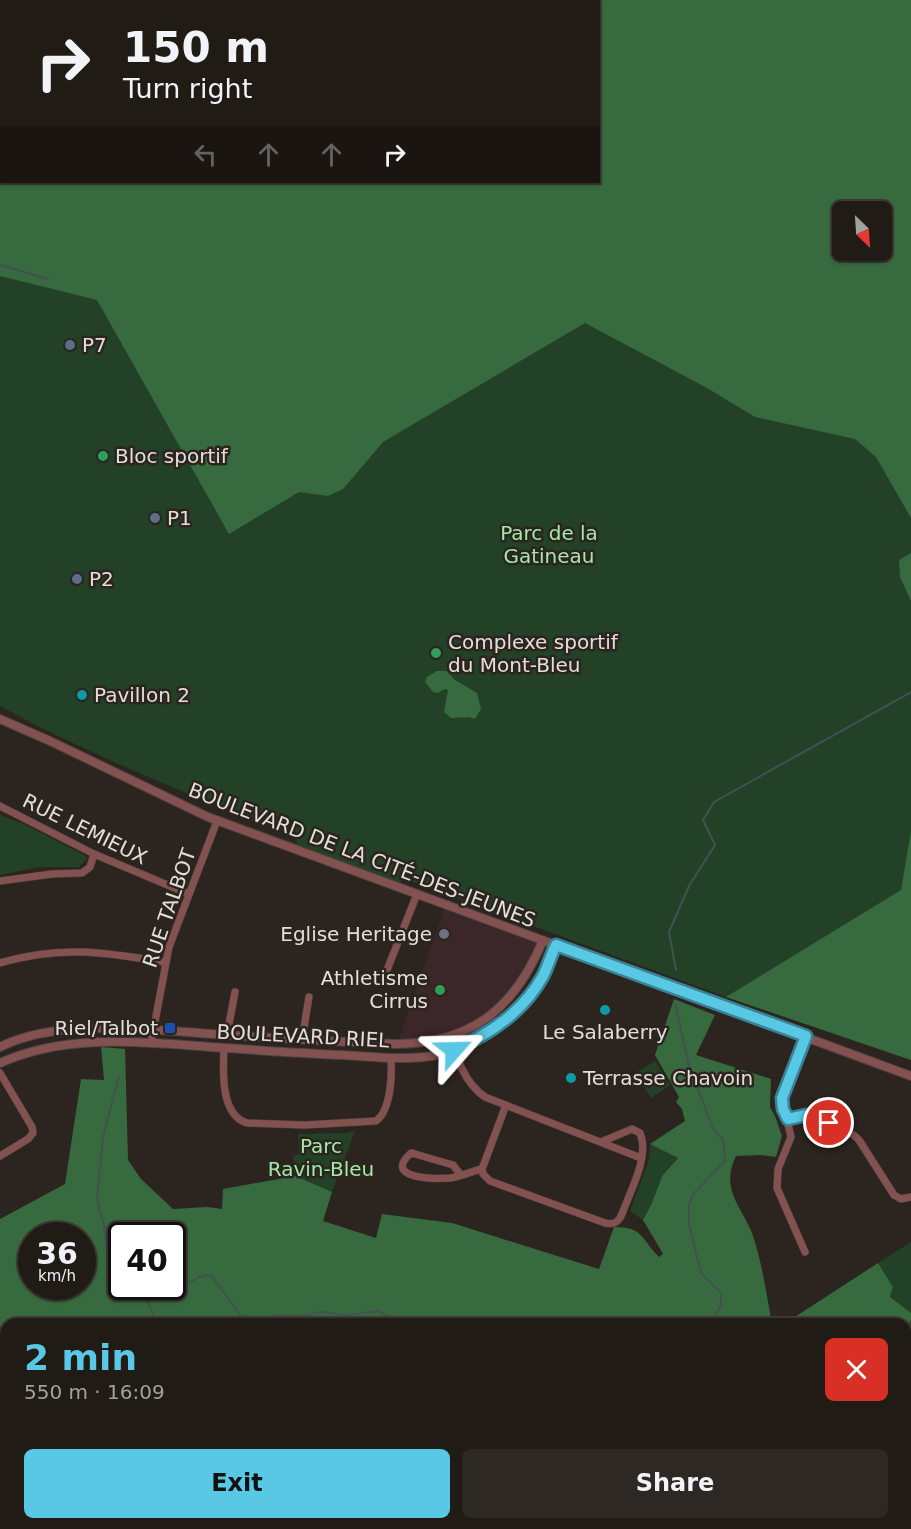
<!DOCTYPE html>
<meta charset="utf-8">
<style>
body{margin:0;font-family:"DejaVu Sans",sans-serif;background:#2d2823;color:#f1f3f6;height:100vh;display:flex;flex-direction:column;font-size:22px;white-space:nowrap}
*{box-sizing:border-box;margin:0}
p{font-size:20px;color:#a2a1a1}
.icon{flex:none;width:33px;height:33px;fill:none;stroke:currentColor;stroke-width:2;stroke-linecap:round;stroke-linejoin:round}
.map{position:relative;flex:1;overflow:hidden}
.panel{position:absolute;left:0px;top:1318px;width:912px;height:212px;display:flex;flex-direction:column;background:#211b16;border-radius:18px 18px 0 0;box-shadow:0 2px 4px #0004,0 0 0 2px #3e3935}
.panel>*{flex:none}
.hud{position:absolute;left:0px;top:0px;width:600px;height:183px;box-shadow:0 2px 4px #0004,0 0 0 2px #3e3935;background:#211b16;color:#f1f3f6;overflow:hidden}
.needle{width:39px;rotate:155deg}
.controls{position:absolute;left:832px;top:201px;display:grid;gap:12px}
.controls a{display:grid;place-items:center;width:60px;height:60px;border-radius:9px;background:#211b16;box-shadow:0 2px 4px #0004,0 0 0 2px #3e3935;font-size:30px}
.speed{position:absolute;left:18px;top:1222px;display:flex;gap:12px;font-size:30px;font-weight:700;text-align:center}
.speed>*{display:grid;place-content:center;width:78px;height:78px;border-radius:50%;background:#211b16;box-shadow:0 2px 4px #0004,0 0 0 2px #3e3935;line-height:1}
.speed small{font-size:15px;font-weight:400}
.speed .limit{border:3px solid #111;border-radius:9px;background:#fff;color:#111}
.pin{position:absolute;display:grid;place-items:center;width:51px;height:51px;color:#fff;margin:-26px;border:3px solid #fff;border-radius:50%;box-shadow:0 2px 6px #0007}
.me{position:absolute;width:66px;margin:-33px;rotate:65deg;stroke-linejoin:round;filter:drop-shadow(0 0 4px #0008)}
.turn{display:flex;align-items:center;gap:21px;height:126px;padding:0 24px;font-size:27px}
.turn .icon{width:78px;height:78px;stroke-width:2.5}
.turn b{display:block;font-size:42px;line-height:51px}
.lanes{display:flex;align-items:center;height:57px;padding:0 24px;background:#0003;justify-content:center;gap:30px;direction:ltr}
.lanes .off{opacity:.35}
.round{display:grid;place-items:center;flex:none;width:63px;height:63px;border-radius:9px;background:#2d2823}
.head{display:flex;align-items:center;justify-content:space-between;height:102px;padding:0 24px}
h1{font-size:36px;font-weight:600;line-height:45px;color:#59c8e5}
.cta{display:flex;gap:12px;margin-top:auto;padding:12px 24px}
.cta a{flex:1;height:69px;border-radius:9px;background:#59c8e5;color:#111;font-size:24px;font-weight:600;line-height:69px;text-align:center}
.cta a+a{background:#2d2823;color:#f1f3f6}
.map>svg:first-child{display:block}
.commercial{fill:#3b2729}
.green{fill:#234127;fill-rule:evenodd}
.forest{fill:#376a3e;fill-rule:evenodd}
.lines{fill:none;stroke-linecap:round;stroke-linejoin:round}
.stream{stroke:#445152;stroke-width:2}
.minor-casing{stroke:#49423c;stroke-width:8}
.tertiary-casing{stroke:#49423c;stroke-width:10}
.minor{stroke:#835150;stroke-width:7}
.tertiary{stroke:#835150;stroke-width:8}
.route-casing{stroke:#3a8295;stroke-width:15}
.route{stroke:#59c8e5;stroke-width:10}
.service-dot{fill:#5c6f8a;stroke:#2c241e;stroke-width:2}
.leisure-dot{fill:#2e9e5b;stroke:#2c241e;stroke-width:2}
.culture-dot{fill:#0f9aa8;stroke:#2c241e;stroke-width:2}
.worship-dot{fill:#6b7280;stroke:#2c241e;stroke-width:2}
.transit-dot{fill:#1a4fb4;stroke:#2c241e;stroke-width:2}
.labels{text-anchor:middle;stroke-width:5;stroke-linejoin:round;paint-order:stroke}
.poi-label{font-size:20px;fill:#e3deda;stroke:#2c241e;text-anchor:start}
.park-label{font-size:20px;fill:#9eeaa7;stroke:#2c241e}
.street-label{font-size:20px;fill:#e3deda;stroke:#2c241e}
</style>
<div class="map">
<svg width="911" height="1529" viewBox="0 0 911 1529">
<rect width="100%" height="100%" fill="#2c241e"/>
<!-- commercial -->
<path class="commercial" d="M446,904L543,940L517,990L466,1030L397,1044Z"/>
<!-- green -->
<path class="green" d="M0,0H911V1060L726,997L403,878L398,886L295,848L298,837C197,798 95,758 0,706ZM2,2H598V182H2ZM843,212H882V250H843Z
M0,815L24,824L84,855L87,859L79,867H40L0,875Z
M655,1061L670,1085L651,1098L635,1073Z
M355,1131L332,1192L322,1206L295,1176L293,1156L299,1154L298,1134L346,1133Z
M650,1144L678,1157L662,1176L652,1203L643,1220L630,1211L649,1160Z
M911,1242V1313L890,1297L893,1287L878,1263Z
M911,1319V1364L906,1363V1332Z"/>
<!-- forest -->
<path class="forest" d="M0,0H911V518L876,457L855,439L755,417L707,388L585,323L383,442L343,489L328,496L299,492L229,534L97,300L0,276ZM2,2H598V182H2ZM843,212H882V250H843Z
M911,553V601L900,577L899,560Z
M437,671H446L455,680L477,693L481,709L475,719L469,717L451,718L444,712L448,690L445,689L438,693L433,692L425,682L427,677Z
M911,831V1060L726,997L901,890Z
M674,999L715,1015L696,1055L771,1079L770,1107L775,1116L782,1136L776,1157L760,1155L736,1156C718,1193 747,1211 755,1242C763,1269 767,1297 772,1324H6V1524H906V1487L911,1489V1529H0V1219L65,1184L81,1079L104,1080L101,1047L125,1049L128,1160L141,1179L173,1209L207,1207L222,1209L223,1189L295,1176L332,1192L323,1221L376,1238L382,1214L452,1223L599,1269L614,1227C644,1227 640,1238 659,1257L663,1254L643,1220L652,1203L662,1176L678,1158L650,1144L685,1121L682,1109L676,1102L679,1097L655,1055ZM32,1236H82V1287H32ZM122,1236H172V1287H122Z
M878,1263L893,1287L890,1297L911,1313V1319L906,1332V1324H784Z
M906,1363L911,1364V1403L906,1407Z"/>
<g class="lines">
<!-- stream -->
<path class="stream" d="M0,265L48,279
M676,970L669,932L689,886L715,845L703,820L714,802L911,692
M675,1003L688,1062L713,1129L723,1140L725,1161L694,1193L689,1204V1225L701,1273L721,1293V1305L710,1324
M119,1076L103,1137L97,1199L104,1226L108,1258L122,1272
M133,1287L139,1296L149,1304
M156,1324L148,1301L149,1296C159,1289 170,1291 181,1287C193,1283 198,1274 211,1275L241,1316L262,1319L278,1315L301,1316L322,1312L345,1315L379,1311L389,1317L392,1324
M706,1524L714,1529
M795,1524L805,1529
M129,1529L132,1524
M808,1529L828,1526L844,1529"/>
<!-- minor casing -->
<g class="minor-casing">
<path id="minor" d="M0,806L94,854L189,894
M0,881L52,874L82,873L90,867L94,854
M0,963C60,945 104,952 164,962
M387,970L417,894
M227,1035L235,992
M452,1036C455,1058 466,1084 485,1097L641,1158
M302,1040L309,997
M151,1043L169,947L217,821
M224,1048C223,1070 220,1115 247,1123L305,1125L376,1121C391,1110 392,1076 391,1058
M0,1073L32,1127L33,1133L28,1139L0,1156
M506,1105L482,1169L483,1174L490,1181L605,1223C614,1225 619,1222 622,1214C630,1191 650,1157 640,1133L632,1129L601,1142
M788,1119C794,1117 801,1114 807,1115C821,1117 850,1130 859,1140L894,1195L901,1199L911,1197
M460,1174L453,1165L415,1154L411,1153C382,1179 434,1179 450,1178C460,1177 472,1171 482,1169
M805,1252L777,1188L778,1169L791,1137L782,1098L806,1036"/>
</g>
<!-- tertiary casing -->
<g class="tertiary-casing">
<path id="tertiary" d="M0,719L50,741L208,817L911,1076
M0,1047C63,1016 159,1031 227,1035C284,1039 340,1042 397,1044C472,1043 515,1008 543,940
M0,1063C67,1033 140,1042 211,1047C255,1050 298,1053 342,1055C379,1057 420,1063 455,1050C491,1035 525,1009 543,975C548,965 551,955 556,945"/>
</g>
<!-- minor -->
<use href="#minor" class="minor"/>
<!-- tertiary -->
<use href="#tertiary" class="tertiary"/>
</g>
<g class="lines">
<!-- route casing -->
<g class="route-casing">
<path id="route" d="M454,1050C491,1033 523,1012 543,976C548,966 551,955 556,945L806,1036L782,1098L783,1109L788,1119L806,1115L829,1123"/>
</g>
<!-- route -->
<use href="#route" class="route"/>
</g>
<!-- markers -->
<g class="service-dot">
<circle cx="70" cy="345" r="6"/>
<circle cx="155" cy="518" r="6"/>
<circle cx="77" cy="579" r="6"/>
</g>
<g class="leisure-dot">
<circle cx="103" cy="456" r="6"/>
<circle cx="436" cy="653" r="6"/>
<circle cx="440" cy="990" r="6"/>
</g>
<g class="culture-dot">
<circle cx="82" cy="695" r="6"/>
<circle cx="605" cy="1010" r="6"/>
<circle cx="571" cy="1078" r="6"/>
</g>
<circle class="worship-dot" cx="444" cy="934" r="6"/>
<rect class="transit-dot" x="164" y="1022" width="12" height="12" rx="3"/>
<g class="labels">
<!-- poi labels -->
<g class="poi-label">
<text x="82" y="352">P7</text>
<text x="115" y="463">Bloc sportif</text>
<text x="167" y="525">P1</text>
<text x="89" y="586">P2</text>
<text x="448" y="649">Complexe sportif<tspan x="448" dy="23">du Mont-Bleu</tspan></text>
<text x="94" y="702">Pavillon 2</text>
<text x="432" y="941" text-anchor="end">Eglise Heritage</text>
<text x="428" y="985" text-anchor="end">Athletisme<tspan x="428" dy="23">Cirrus</tspan></text>
<text x="158" y="1035" text-anchor="end">Riel/Talbot</text>
<text x="605" y="1039" text-anchor="middle">Le Salaberry</text>
<text x="583" y="1085">Terrasse Chavoin</text>
</g>
<!-- park labels -->
<g class="park-label">
<text x="549" y="540">Parc de la<tspan x="549" dy="23">Gatineau</tspan></text>
<text x="321" y="1153">Parc<tspan x="321" dy="23">Ravin-Bleu</tspan></text>
</g>
<!-- street labels -->
<g class="street-label">
<text transform="translate(85 829) rotate(26)" y="7">RUE LEMIEUX</text>
<text transform="translate(362 855) rotate(21)" y="7">BOULEVARD DE LA CITÉ-DES-JEUNES</text>
<text transform="translate(169 908) rotate(-71)" y="7">RUE TALBOT</text>
<text transform="translate(303 1036) rotate(3)" y="7">BOULEVARD RIEL</text>
</g>
</g>
</svg>
<div class="controls">
<a><svg class="needle" viewBox="-14 -14 28 28"><path d="M0-13l5 13h-10z" fill="#e53935"/><path d="M0 13l5-13h-10z" fill="#a2a1a1"/></svg></a>
</div>
<div class="speed"><div>36<small>km/h</small></div><div class="limit">40</div></div>
<div class="pin" style="left:829px;top:1123px;background:#d93025"><svg class="icon" aria-label="arrive" viewBox="0 0 24 24"><path d="M6 21V4h12l-3 4 3 4H6"/></svg></div>
<svg class="me" style="left:454px;top:1050px" viewBox="-20 -20 40 40"><path d="M0-17L14 15 0 8-14 15z" fill="#59c8e5" stroke="#fff" stroke-width="4"/></svg>
<div class="hud">
<div class="turn"><svg class="icon" aria-label="right" viewBox="0 0 24 24"><path d="M7 20v-9h11M14 6l5 5-5 5"/></svg><div><b>150 m</b>Turn right</div></div>
<div class="lanes"><svg class="icon off" aria-label="left" viewBox="0 0 24 24"><path d="M17 20v-9H6M10 6l-5 5 5 5"/></svg><svg class="icon off" aria-label="ahead" viewBox="0 0 24 24"><path d="M12 20V5M6 11l6-6 6 6"/></svg><svg class="icon off" aria-label="ahead" viewBox="0 0 24 24"><path d="M12 20V5M6 11l6-6 6 6"/></svg><svg class="icon" aria-label="right" viewBox="0 0 24 24"><path d="M7 20v-9h11M14 6l5 5-5 5"/></svg></div>
</div>
<section class="panel">
<div class="head"><div><h1>2 min</h1><p>550 m · 16:09</p></div><a class="round" style="background:#d93025;color:#fff"><svg class="icon" aria-label="close" viewBox="0 0 24 24"><path d="M6 6l12 12M18 6L6 18"/></svg></a></div>
<div class="cta"><a>Exit</a><a>Share</a></div>
</section>
</div>
